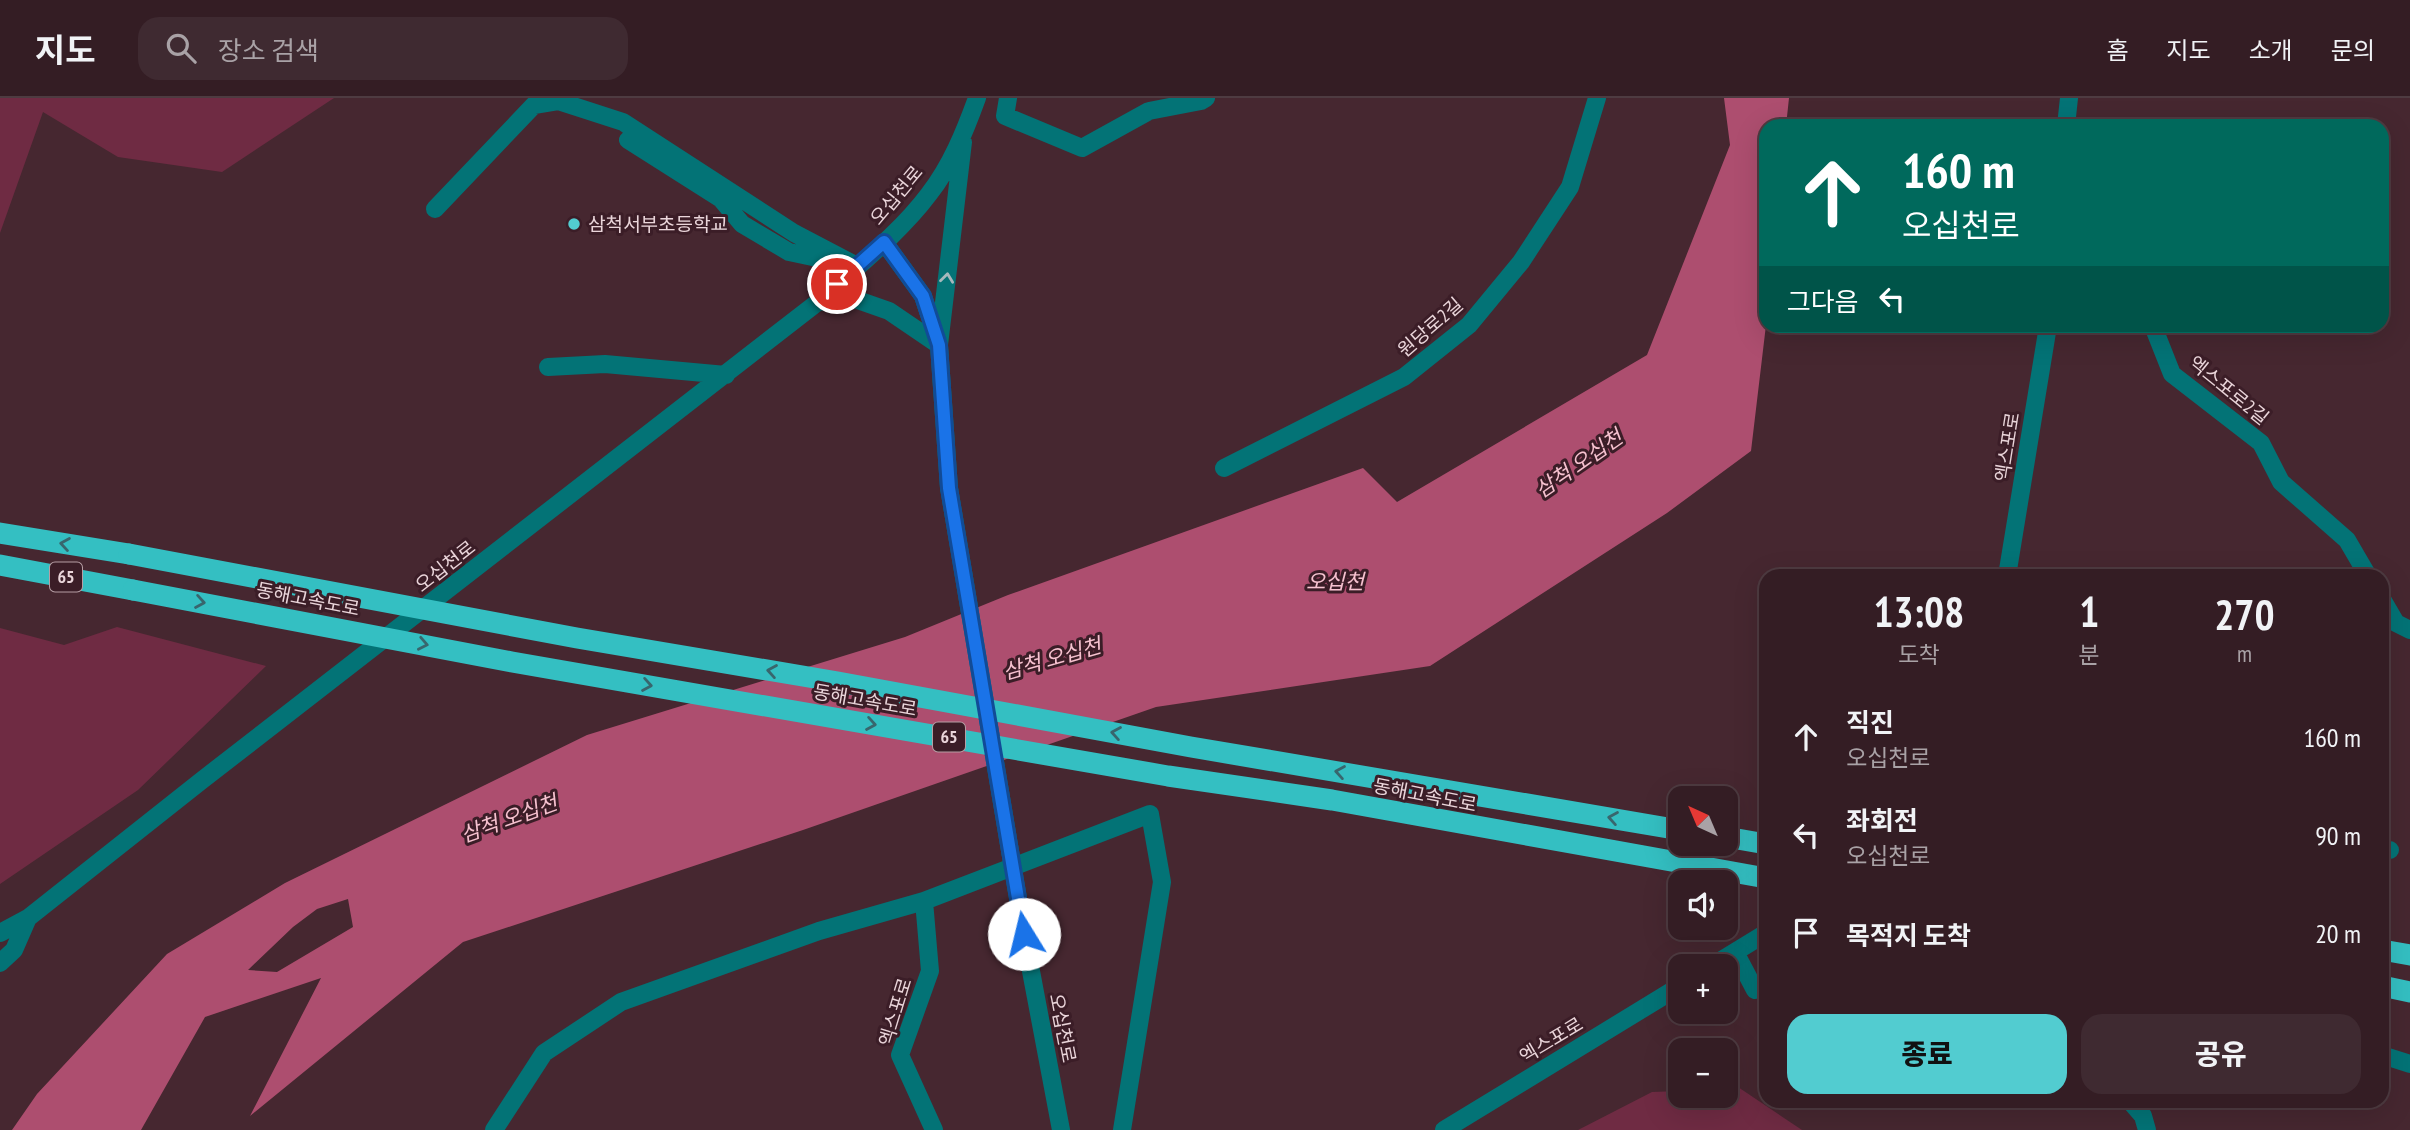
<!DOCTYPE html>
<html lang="ko">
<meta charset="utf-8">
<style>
body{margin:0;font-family:"PT Sans Narrow","Noto Sans KR",sans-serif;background:#3f2a31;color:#f1f3f6;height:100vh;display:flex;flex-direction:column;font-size:26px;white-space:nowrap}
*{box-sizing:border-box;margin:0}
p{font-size:23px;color:#a9a2a6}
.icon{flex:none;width:38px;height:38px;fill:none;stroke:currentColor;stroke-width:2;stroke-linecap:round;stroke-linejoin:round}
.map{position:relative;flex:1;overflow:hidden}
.panel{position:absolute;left:1759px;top:471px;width:630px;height:539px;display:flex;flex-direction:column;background:#341d24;border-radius:21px;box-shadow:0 7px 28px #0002,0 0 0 2px #4e3b41}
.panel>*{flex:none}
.banner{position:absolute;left:1759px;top:21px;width:630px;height:214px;border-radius:21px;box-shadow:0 7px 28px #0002,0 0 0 2px #4e3b41;background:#00695c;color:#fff;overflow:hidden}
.needle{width:46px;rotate:316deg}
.buttons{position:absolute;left:1668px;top:688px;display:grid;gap:14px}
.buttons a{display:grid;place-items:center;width:70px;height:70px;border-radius:14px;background:#341d24;box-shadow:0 7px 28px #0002,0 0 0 2px #4e3b41;font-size:35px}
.pin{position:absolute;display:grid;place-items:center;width:60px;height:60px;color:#fff;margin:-30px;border:4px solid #fff;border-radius:50%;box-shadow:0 2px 7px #0007}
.me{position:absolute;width:77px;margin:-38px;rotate:351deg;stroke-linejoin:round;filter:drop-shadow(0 0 5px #0008)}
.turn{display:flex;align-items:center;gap:24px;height:147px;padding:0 28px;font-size:32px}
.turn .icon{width:91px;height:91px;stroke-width:2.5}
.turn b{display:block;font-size:49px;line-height:60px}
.then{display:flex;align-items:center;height:66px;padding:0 28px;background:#0003;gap:14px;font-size:26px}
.eta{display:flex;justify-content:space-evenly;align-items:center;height:119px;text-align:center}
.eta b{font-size:42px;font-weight:800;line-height:49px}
.cta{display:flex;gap:14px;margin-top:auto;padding:14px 28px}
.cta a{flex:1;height:80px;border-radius:21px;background:#52ccd0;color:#111;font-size:28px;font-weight:800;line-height:80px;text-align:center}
.cta a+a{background:#3f2a31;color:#f1f3f6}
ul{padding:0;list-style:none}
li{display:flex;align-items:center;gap:21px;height:98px;padding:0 28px}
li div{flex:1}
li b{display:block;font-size:26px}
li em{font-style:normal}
header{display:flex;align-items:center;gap:42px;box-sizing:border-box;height:98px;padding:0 35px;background:#341d24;border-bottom:2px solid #4e3b41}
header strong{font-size:33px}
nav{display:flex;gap:38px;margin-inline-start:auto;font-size:24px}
.search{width:490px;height:63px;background:#3f2a31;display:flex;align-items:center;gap:18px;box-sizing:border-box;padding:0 24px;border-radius:21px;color:#a9a2a6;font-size:26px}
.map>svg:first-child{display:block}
.green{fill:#6f2b43}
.water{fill:#ad4e6f;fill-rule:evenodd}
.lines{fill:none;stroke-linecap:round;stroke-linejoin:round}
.minor{stroke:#037376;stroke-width:18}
.highway{stroke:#34bfc2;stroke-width:21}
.minor-bridge{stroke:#037376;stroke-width:18}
.highway-bridge{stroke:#34bfc2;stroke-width:21}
.oneway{stroke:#a5b8bc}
.oneway2{stroke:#38666d}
.route-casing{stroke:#114b97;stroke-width:18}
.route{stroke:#1a73e8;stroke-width:12}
.poi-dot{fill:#52ccd0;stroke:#3b1d27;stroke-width:2.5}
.labels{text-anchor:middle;stroke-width:6;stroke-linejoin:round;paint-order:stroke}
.shield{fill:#3b1d27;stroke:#b69ea4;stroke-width:2}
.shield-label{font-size:18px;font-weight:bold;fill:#ead5da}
.street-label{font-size:19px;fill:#ead5da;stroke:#3b1d27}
.poi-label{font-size:19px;fill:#ead5da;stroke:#3b1d27;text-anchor:start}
.water-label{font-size:21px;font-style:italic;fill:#f7c2d0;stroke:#3b1d27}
</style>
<header>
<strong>지도</strong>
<div class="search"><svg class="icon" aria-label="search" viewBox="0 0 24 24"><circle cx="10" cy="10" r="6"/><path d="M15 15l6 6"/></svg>장소 검색</div>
<nav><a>홈</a><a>지도</a><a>소개</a><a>문의</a></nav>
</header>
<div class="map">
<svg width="2410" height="1032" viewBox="0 0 2410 1032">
<rect width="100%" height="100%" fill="#462730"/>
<!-- green -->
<path class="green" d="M0,0H334L222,74L118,59L43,14L0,135Z
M117,529L266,568L138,692L0,786V530L64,547Z
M1738,989L1802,1032H1578L1652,994L1680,993V998H1726V990Z"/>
<!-- water -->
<path class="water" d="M1724,0H1789L1786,28H1766V227L1751,353L1667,415L1430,568L1156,609L803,732L463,844L250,1018L321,880L205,919L141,1032H12L37,996L167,856L285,785L587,637L905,539L1008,497L1363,370L1397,404L1647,257L1730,47ZM348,801L353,829L277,874L248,872L293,829L317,811Z"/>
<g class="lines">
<!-- minor -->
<path class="minor" d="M1008,0L1005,18L1082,50L1149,13L1201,3L1206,0
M2066,28L2069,0
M628,42L721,101L742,126L789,154L836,164
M435,111L534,7L558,3L623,24L794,135L857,168
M884,144L923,198L939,247L949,390
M818,204L852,200L889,213L939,247L963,44
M2153,228L2172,276L2261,345L2281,384L2347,442L2368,478
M548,269L605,266L726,277
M1224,370L1404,279L1469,227L1521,164L1570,89L1597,0
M2007,478L2048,228
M2382,501L2396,525L2410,532
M2382,752H2390
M924,803L930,873L900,957L934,1032
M0,835L28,820L201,683L818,204C854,171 900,135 929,96C951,68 965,33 977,0
M1024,836L1061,1032
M1735,854L1755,892L1766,887
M0,865L14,852L28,820
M1712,868L1766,835
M2382,957L2410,966
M2130,1003L2143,1018L2147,1032
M494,1032L544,955L621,904L819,833L924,803L1150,716L1162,784L1122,1032
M1444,1032L1680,888"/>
<!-- highway -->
<path class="highway" d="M0,435L129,456
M0,467L133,492
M1726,739L1766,746
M2382,852L2410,857
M2382,888L2410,894"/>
<!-- minor-bridge -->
<path class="minor-bridge" d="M949,390L1024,836"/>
<!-- highway-bridge -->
<path class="highway-bridge" d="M129,456L577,540L838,584L1191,649L1680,732
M133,492L512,564L1168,678L1332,702L1766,780"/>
</g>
<!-- one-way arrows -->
<defs><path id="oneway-chevron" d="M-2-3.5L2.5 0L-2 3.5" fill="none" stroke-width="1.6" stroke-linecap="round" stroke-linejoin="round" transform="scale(1.75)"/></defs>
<use class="oneway" href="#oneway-chevron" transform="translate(947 180) rotate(-83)"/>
<g class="oneway2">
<use href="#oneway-chevron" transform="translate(65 446) rotate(-171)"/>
<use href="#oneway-chevron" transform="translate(200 504) rotate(10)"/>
<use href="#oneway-chevron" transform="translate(423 546) rotate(11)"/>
<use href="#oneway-chevron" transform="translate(772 573) rotate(-170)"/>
<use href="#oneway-chevron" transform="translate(647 587) rotate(10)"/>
<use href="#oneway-chevron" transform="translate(871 626) rotate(10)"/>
<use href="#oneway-chevron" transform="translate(1116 635) rotate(-170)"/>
<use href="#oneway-chevron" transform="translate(1340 674) rotate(-170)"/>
<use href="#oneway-chevron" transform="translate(1613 720) rotate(-170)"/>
</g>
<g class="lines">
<!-- route casing -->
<g class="route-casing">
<path id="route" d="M837,186L884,144L923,198L939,247L949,390L1024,836"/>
</g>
<!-- route -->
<use href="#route" class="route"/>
</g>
<!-- markers -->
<circle class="poi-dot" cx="574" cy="126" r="7"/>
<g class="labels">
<!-- shield labels -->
<g class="shield">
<rect x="50" y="464.5" width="32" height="29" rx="5"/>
<rect x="933" y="624.5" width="32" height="29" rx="5"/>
</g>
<g class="shield-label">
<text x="66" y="485">65</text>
<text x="949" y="645">65</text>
</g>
<!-- street labels -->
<g class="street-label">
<text transform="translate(896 97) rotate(-50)" y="7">오십천로</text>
<text transform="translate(1430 229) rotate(-41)" y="7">원당로2길</text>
<text transform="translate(2229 292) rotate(39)" y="7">엑스포로2길</text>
<text transform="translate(2007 349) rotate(-81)" y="7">엑스포로</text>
<text transform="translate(445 468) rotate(-38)" y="7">오십천로</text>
<text transform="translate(308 501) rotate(11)" y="7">동해고속도로</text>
<text transform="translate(865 602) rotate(10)" y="7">동해고속도로</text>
<text transform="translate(1425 697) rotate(11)" y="7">동해고속도로</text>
<text transform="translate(895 914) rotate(-73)" y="7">엑스포로</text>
<text transform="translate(1063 930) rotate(79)" y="7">오십천로</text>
<text transform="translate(1551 942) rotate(-31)" y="7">엑스포로</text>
</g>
<!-- poi labels -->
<g class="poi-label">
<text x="588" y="133">삼척서부초등학교</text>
</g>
<!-- water labels -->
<g class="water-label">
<text transform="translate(1579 366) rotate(-35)" y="7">삼척 오십천</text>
<text x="1335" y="491">오십천</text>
<text transform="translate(1052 561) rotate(-16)" y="7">삼척 오십천</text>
<text transform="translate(509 721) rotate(-20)" y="7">삼척 오십천</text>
</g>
</g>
</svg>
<div class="buttons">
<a><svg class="needle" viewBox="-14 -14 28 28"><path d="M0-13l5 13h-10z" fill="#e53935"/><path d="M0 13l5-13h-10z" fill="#a9a2a6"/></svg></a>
<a><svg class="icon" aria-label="sound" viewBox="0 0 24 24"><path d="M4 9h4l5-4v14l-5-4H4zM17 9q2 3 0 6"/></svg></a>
<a>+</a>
<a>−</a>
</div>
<div class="pin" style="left:837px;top:186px;background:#d93025"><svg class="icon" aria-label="arrive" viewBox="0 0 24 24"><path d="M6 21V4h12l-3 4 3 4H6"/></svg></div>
<svg class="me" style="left:1024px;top:836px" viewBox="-20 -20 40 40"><circle r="19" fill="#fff"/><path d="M0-13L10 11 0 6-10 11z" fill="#1a73e8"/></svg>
<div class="banner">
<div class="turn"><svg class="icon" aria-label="ahead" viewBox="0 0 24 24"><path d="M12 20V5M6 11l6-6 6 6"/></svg><div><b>160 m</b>오십천로</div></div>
<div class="then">그다음<svg class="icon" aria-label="left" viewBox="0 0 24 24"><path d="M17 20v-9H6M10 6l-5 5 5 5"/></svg></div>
</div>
<section class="panel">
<div class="eta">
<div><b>13:08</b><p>도착</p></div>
<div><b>1</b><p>분</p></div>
<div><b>270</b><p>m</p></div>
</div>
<ul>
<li><svg class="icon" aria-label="ahead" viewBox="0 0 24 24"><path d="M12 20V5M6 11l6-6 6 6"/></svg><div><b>직진</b><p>오십천로</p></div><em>160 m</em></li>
<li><svg class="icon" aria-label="left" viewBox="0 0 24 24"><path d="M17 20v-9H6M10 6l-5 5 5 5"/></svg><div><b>좌회전</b><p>오십천로</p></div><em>90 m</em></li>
<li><svg class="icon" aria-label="arrive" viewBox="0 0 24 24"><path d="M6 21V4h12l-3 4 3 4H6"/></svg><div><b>목적지 도착</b></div><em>20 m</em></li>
</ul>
<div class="cta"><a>종료</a><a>공유</a></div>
</section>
</div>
